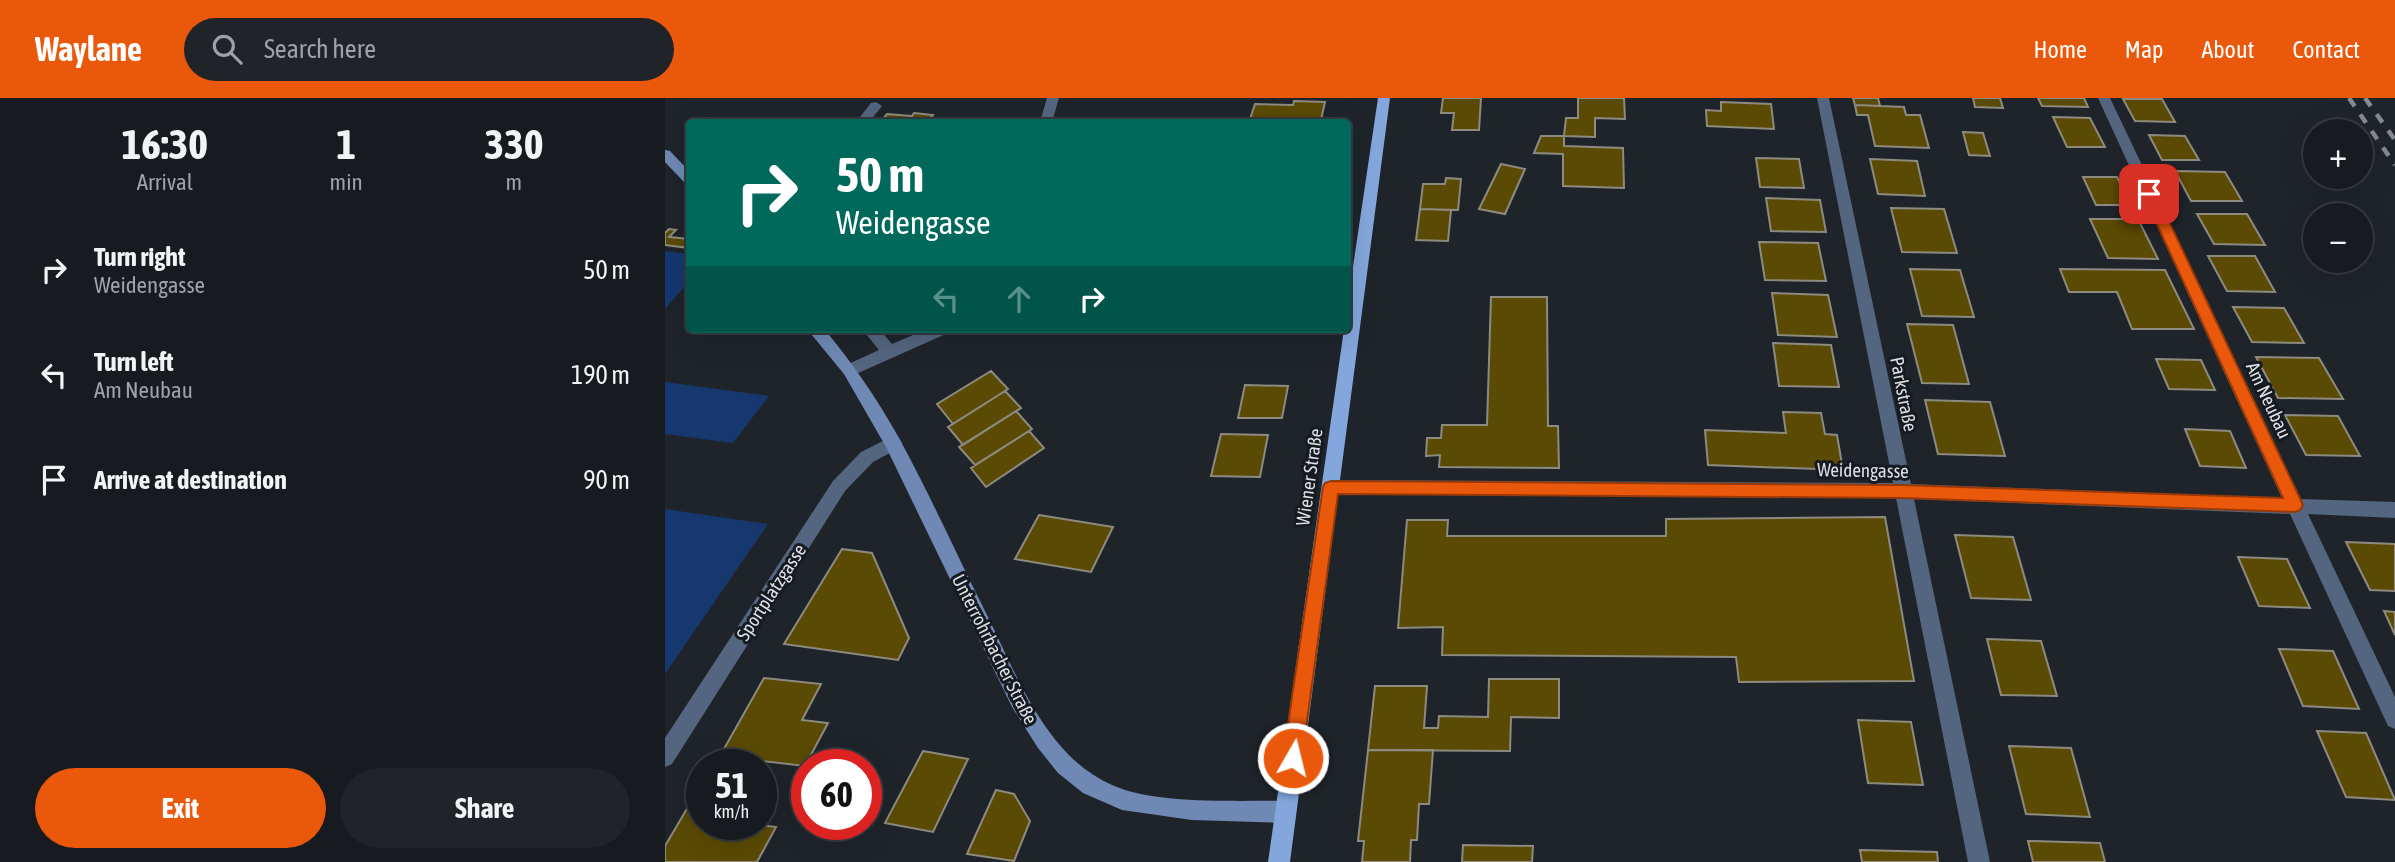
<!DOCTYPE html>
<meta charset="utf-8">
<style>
body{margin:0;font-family:"Asap Condensed",sans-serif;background:#202429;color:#f1f3f6;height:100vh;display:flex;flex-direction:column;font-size:26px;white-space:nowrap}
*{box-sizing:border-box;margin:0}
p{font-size:23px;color:#9ea1a5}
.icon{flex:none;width:38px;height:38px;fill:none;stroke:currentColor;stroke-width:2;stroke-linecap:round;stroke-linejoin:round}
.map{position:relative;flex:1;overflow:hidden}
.panel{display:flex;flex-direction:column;background:#171b20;width:665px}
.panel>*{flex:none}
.banner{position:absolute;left:21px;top:21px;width:665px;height:214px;border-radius:7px;box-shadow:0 7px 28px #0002,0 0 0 2px #36393e;background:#00695c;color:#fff;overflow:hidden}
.buttons{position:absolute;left:1638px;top:21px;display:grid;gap:14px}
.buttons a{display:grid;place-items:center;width:70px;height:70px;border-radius:50%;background:#171b20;box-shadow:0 7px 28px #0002,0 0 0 2px #36393e;font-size:35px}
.speed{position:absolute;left:21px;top:651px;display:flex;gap:14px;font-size:35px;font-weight:700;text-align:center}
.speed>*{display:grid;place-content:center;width:91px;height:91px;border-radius:50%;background:#171b20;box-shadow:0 7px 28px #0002,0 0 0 2px #36393e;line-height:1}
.speed small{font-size:18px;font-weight:400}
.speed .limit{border:10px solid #d22;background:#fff;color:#111}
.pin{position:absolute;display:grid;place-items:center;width:60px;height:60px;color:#fff;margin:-30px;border-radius:14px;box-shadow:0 4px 10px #0006}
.me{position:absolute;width:77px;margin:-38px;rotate:8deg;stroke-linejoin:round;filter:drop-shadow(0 0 5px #0008)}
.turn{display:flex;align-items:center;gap:24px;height:147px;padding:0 35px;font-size:32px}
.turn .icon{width:91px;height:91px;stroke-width:2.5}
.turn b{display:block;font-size:49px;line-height:60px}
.lanes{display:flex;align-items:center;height:66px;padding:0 35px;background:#0003;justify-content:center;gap:35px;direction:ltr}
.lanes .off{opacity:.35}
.eta{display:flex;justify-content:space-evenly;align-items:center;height:119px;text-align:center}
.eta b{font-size:42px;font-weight:700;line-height:49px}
.button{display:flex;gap:14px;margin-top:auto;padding:14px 35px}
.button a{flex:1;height:80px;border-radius:42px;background:#ea580c;color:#fff;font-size:28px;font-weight:700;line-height:80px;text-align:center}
.button a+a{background:#202429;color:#f1f3f6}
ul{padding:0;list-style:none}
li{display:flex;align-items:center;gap:21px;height:105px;padding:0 35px}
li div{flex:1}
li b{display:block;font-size:26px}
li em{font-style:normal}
header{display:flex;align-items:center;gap:42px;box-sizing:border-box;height:98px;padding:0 35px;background:#ea580c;color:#fff}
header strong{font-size:33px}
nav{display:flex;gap:38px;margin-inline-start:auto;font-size:24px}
.search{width:490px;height:63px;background:#202429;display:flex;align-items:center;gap:18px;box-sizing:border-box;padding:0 24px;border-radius:38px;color:#9ea1a5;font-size:26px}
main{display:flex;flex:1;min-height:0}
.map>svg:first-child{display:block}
.green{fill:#16386f}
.building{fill:#5a4a04;stroke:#8d8a80;stroke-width:2}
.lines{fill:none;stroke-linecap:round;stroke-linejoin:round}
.minor{fill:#54657f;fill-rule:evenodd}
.secondary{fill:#6f89b4;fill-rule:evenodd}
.primary{fill:#83a6dc;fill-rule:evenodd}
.rail{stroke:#868a90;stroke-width:4.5;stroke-dasharray:10 10;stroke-linecap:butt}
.route{fill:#ea580c;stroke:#983908;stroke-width:2}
.labels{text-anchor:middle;stroke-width:6;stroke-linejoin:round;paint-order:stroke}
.street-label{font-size:19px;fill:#dcdfe4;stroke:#161a21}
</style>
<header>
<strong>Waylane</strong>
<div class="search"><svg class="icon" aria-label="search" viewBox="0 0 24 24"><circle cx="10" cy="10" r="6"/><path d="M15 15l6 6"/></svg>Search here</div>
<nav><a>Home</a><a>Map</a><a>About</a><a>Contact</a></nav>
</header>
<main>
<section class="panel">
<div class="eta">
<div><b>16:30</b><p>Arrival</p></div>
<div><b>1</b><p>min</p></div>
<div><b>330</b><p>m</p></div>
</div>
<ul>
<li><svg class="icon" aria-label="right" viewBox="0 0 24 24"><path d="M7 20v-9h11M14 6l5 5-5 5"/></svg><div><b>Turn right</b><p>Weidengasse</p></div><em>50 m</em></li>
<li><svg class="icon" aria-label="left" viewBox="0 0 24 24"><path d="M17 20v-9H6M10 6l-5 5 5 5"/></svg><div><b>Turn left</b><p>Am Neubau</p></div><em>190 m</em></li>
<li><svg class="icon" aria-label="arrive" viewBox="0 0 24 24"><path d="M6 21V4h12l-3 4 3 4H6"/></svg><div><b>Arrive at destination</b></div><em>90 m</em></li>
</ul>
<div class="button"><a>Exit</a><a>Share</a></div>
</section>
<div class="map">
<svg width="1730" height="764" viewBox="0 0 1730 764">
<rect width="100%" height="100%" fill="#1f242b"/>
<!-- green -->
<path class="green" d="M0,153L24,156V183L0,211Z
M0,284L104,298L68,345L0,336Z
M0,411L103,426L0,576Z"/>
<!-- building -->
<path class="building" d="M778,0H816L814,32H787L789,15H776Z
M913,0H959L960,21L930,20V39L899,38L901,20H913Z
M1188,0H1213L1215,8L1190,7Z
M1308,0H1335L1338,10L1310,9Z
M1373,0H1419L1423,9L1377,8Z
M1458,1H1497L1510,24L1470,23Z
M629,3L660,4L656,22L584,24L590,6L628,7Z
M1056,4L1106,6L1109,31L1042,28L1041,12L1056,13Z
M1190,7L1239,9L1241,17H1255L1264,50L1210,48L1203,17H1192Z
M249,15L268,17L262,24H215L222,16L247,18Z
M1388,19L1425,20L1440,49H1402Z
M1298,34L1318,35L1325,58L1304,57Z
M1484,37L1520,38L1534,62H1497Z
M876,38H899V48L958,50L959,90L898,88V56L869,55Z
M1091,60L1134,61L1139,90L1095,89Z
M1205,61L1252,63L1260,98L1213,96Z
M836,66L860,71L840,116L814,111Z
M1510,73L1560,74L1577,103H1526Z
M1418,79H1452L1466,107H1431Z
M781,80L796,81L793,112L755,111L758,86H780Z
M1101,100L1155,102L1161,134L1106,133Z
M1226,110L1279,111L1292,155L1237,154Z
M755,111L786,112L783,143L751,142Z
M1532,116H1582L1600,147L1549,146Z
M1425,121H1473L1493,161L1443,160Z
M4,131L11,132L4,139L24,141V150L0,147V135Z
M1094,144L1153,145L1161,183L1100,182Z
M1543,158H1590L1610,194L1562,193Z
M1245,171L1295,172L1309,219L1257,218Z
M1395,171L1500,172L1529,231H1467L1452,194H1404Z
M1107,195L1163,197L1172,239L1113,237Z
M826,199H882L883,328H893L894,370L774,369L775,357L761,358L762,340H776L777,327H822Z
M1568,209L1619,210L1639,245L1587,244Z
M1242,226L1288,227L1304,286L1257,285Z
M1108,245L1166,247L1174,289L1114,288Z
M1591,259L1654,260L1678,301L1613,300Z
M1491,261L1536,262L1550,292L1504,291Z
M326,273L343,291L288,326L272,306Z
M580,287L623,288L617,320H573Z
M340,293L356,310L298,347L283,329Z
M1260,302L1325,304L1340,358L1273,356Z
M351,313L367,331L310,367L294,349Z
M1118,314L1156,315L1160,336L1172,337L1178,372L1043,367L1040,332L1121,335Z
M1620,317L1673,318L1695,358L1641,357Z
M1520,331L1565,333L1581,370L1535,368Z
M364,333L379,350L321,389L306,370Z
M556,336L603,337L595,379L546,378Z
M374,417L448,429L426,474L350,461Z
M1220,419L1249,583L1074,584L1071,559L777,557L778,529L733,530L742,422H783L782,438H1001V421Z
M1290,437L1348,439L1366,502L1306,500Z
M1681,444L1730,446V493L1705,492Z
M177,451L207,455L244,540L233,562L119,546Z
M1573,459L1622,461L1645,510L1594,508Z
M1719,513L1730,514V537Z
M1322,541L1376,543L1392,598L1336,597Z
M1614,551L1668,553L1694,611L1638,608Z
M99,580L156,586L137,622L163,625L140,668L55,658Z
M824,581H894V620L846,619L845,653L703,652L710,588H762L759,630H773L774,618L823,619Z
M1193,622L1246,624L1258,687L1203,685Z
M1652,633L1701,635L1730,702L1681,699Z
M1344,648L1406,650L1425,719L1361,716Z
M703,652H768L764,706H754L752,742H746L745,764H697L699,743H693Z
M258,653L303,661L268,734L220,725Z
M36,687L37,726H86L111,729L92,764H0V748Z
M331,692L349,696L365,723L349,763L302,756Z
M1363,743L1435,745L1440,764H1368Z
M798,747L868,748L867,764H797Z
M1195,752L1272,754L1273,764H1197Z"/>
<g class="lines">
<!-- minor -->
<path class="minor" d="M382,0H394L387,24H375Z
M1152,0H1164L1246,386L1617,400L1433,0H1445L1636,401L1730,404V420L1643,416L1730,599V631L1723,628L1625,416L1249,401L1325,764H1303L1231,400L666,396L660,394L657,389L660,384L666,382L1228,385Z
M211,4L217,8L204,24H191L206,5Z
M197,231H214L227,246L262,231H285L283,235L191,276H179L177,272L179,268L214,252Z
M228,338L234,340L237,345L234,350L208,364L180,393L7,666L0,669V640L168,383L196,354Z"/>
<!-- secondary -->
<path class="secondary" d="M0,52L5,53L24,73V85L19,84L0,64Z
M142,231H159C188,265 212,301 234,340C265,397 292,457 321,515C351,575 380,658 447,687C491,707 571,702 620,703L628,706L631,714L628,722L620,725L527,722L457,712L418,695L393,675L373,650L347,609L221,349L179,276Z"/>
<!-- primary -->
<path class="primary" d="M713,0H725L625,764H603L679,231H682V209Z"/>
<!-- rail -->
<path class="rail" d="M1684,0L1730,67
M1700,0L1730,42"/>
</g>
<!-- route -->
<path class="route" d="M1484,92L1491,96L1638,407L1635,412L1630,414L1237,400L673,396L637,660L634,667L628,669L621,667L618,660L658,389L660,385L666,383L1237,387L1618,400L1478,96Z"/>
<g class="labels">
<!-- street labels -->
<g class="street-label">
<text transform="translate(1239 296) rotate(79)" y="7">Parkstraße</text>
<text transform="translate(1604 302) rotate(65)" y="7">Am Neubau</text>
<text transform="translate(1198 372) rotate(1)" y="7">Weidengasse</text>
<text transform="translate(644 379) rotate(-82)" y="7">Wiener Straße</text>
<text transform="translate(106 494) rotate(-57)" y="7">Sportplatzgasse</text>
<text transform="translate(330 551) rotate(63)" y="7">Unterrohrbacher Straße</text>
</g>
</g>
</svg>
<div class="buttons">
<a>+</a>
<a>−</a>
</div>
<div class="speed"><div>51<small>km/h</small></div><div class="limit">60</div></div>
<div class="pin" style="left:1484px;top:96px;background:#d93025"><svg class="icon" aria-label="arrive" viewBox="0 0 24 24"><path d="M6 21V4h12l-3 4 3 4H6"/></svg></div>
<svg class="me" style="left:628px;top:660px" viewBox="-20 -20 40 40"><circle r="17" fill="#ea580c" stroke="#fff" stroke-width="3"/><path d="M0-11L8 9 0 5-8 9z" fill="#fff"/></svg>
<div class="banner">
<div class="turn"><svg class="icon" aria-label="right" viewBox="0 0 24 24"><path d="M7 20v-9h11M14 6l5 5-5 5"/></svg><div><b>50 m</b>Weidengasse</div></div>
<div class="lanes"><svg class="icon off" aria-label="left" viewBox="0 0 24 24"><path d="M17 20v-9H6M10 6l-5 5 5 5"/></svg><svg class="icon off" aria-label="ahead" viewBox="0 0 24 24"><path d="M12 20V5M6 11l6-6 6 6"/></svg><svg class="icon" aria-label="right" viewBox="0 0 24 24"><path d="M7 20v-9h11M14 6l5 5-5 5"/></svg></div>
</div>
</div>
</main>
